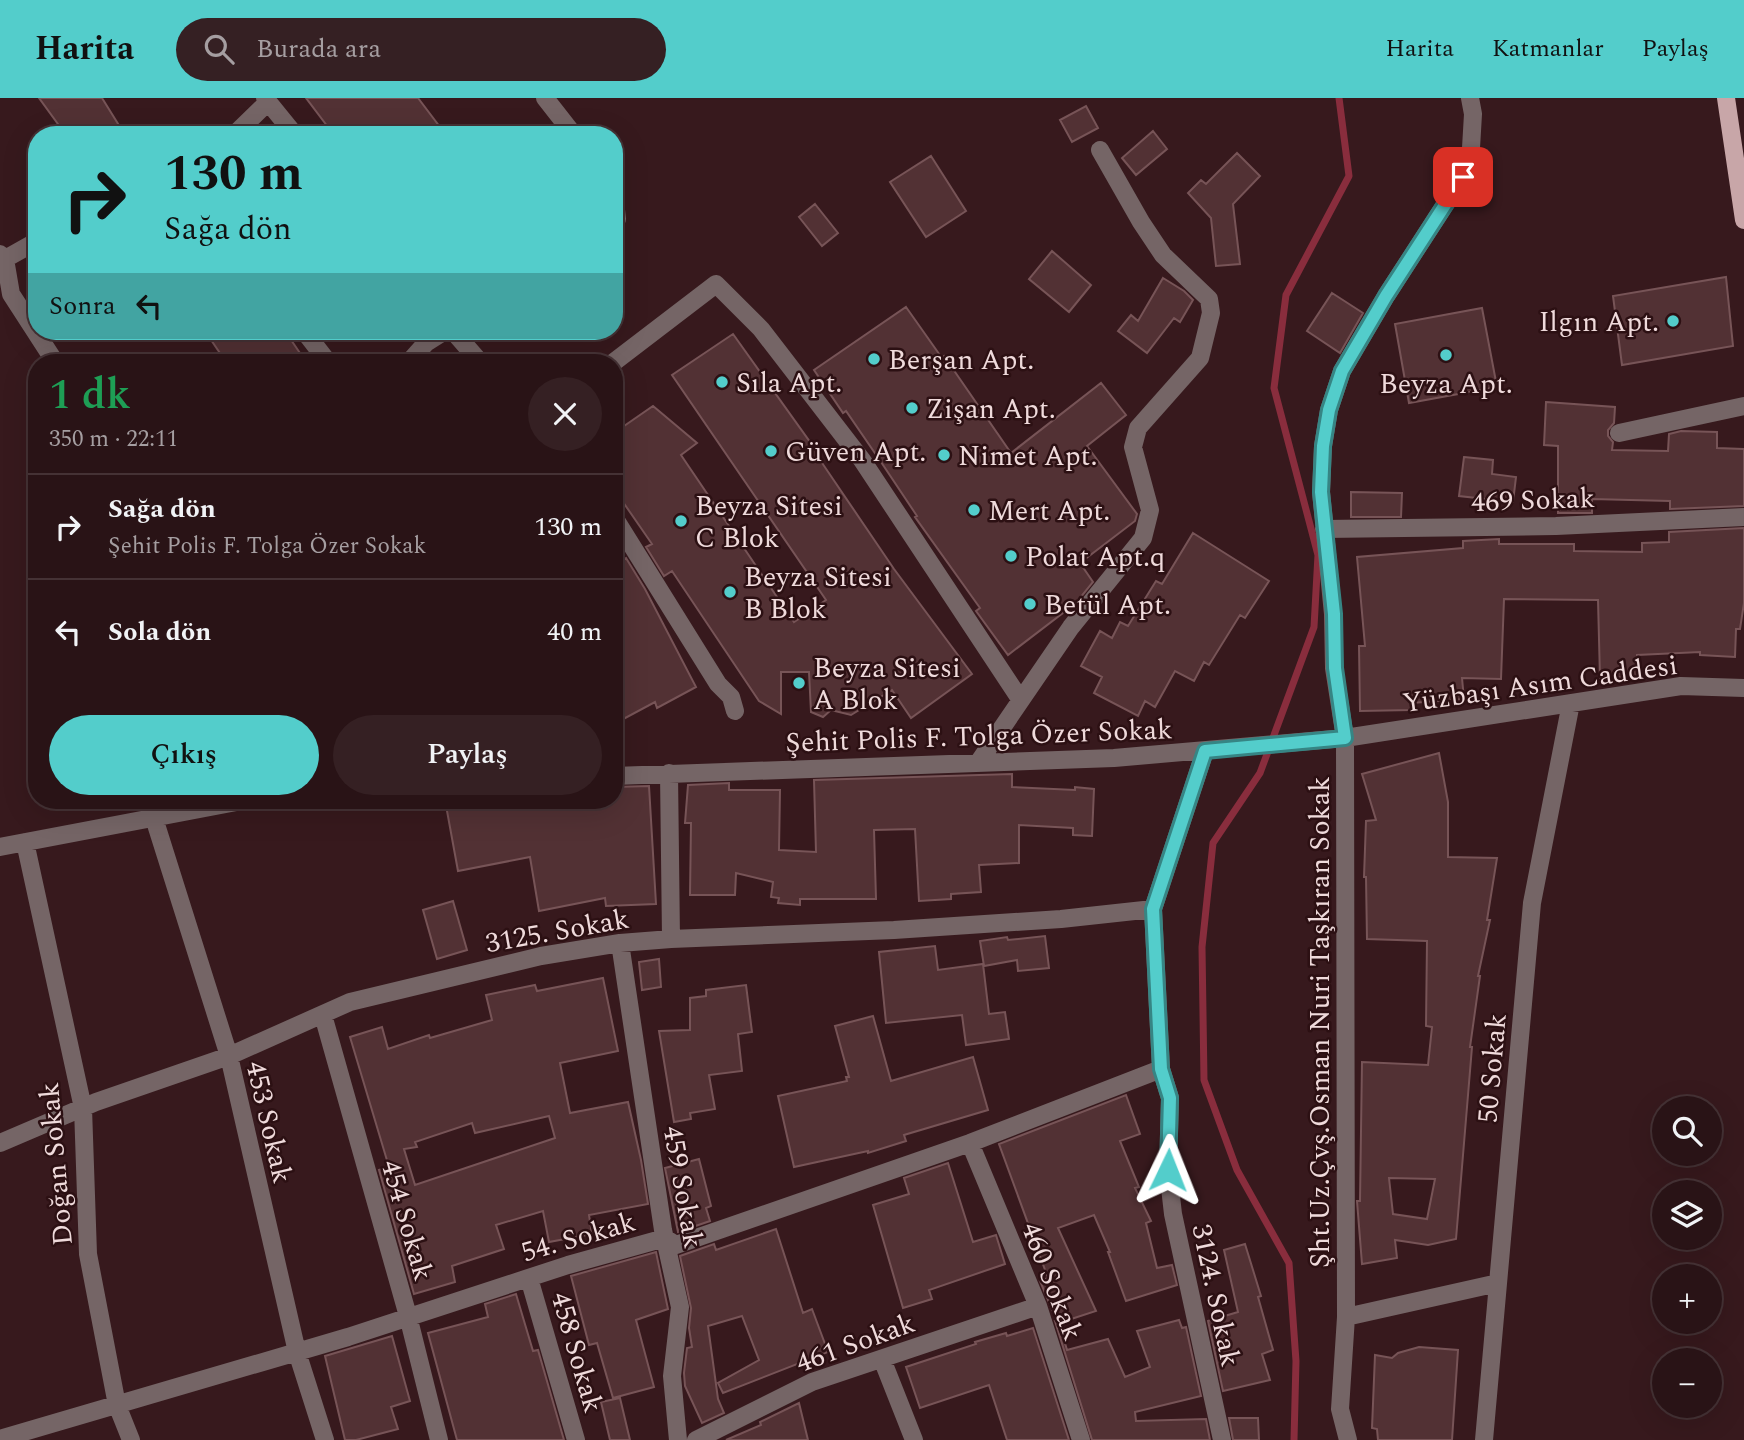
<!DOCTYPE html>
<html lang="tr">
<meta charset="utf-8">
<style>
body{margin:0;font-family:Spectral,serif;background:#352023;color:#f1f3f6;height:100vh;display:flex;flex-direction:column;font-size:26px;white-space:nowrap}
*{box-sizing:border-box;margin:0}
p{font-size:23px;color:#a59ea1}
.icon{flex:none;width:38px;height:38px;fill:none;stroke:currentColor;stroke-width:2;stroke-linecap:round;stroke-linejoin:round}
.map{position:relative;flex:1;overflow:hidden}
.drawer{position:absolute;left:28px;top:256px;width:595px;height:455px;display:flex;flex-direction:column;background:#291316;border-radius:28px;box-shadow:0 7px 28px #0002,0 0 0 2px #453235}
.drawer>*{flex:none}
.top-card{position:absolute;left:28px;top:28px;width:595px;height:214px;border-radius:28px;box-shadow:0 7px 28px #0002,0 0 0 2px #453235;background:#53cdcb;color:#111;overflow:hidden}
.controls{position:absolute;left:1652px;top:998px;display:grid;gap:14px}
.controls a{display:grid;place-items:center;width:70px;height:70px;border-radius:50%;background:#291316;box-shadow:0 7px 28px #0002,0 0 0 2px #453235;font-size:35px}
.pin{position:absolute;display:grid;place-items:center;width:60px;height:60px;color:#fff;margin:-30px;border-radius:14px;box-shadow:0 4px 10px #0006}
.me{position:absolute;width:77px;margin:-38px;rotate:2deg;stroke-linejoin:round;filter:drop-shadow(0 0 5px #0008)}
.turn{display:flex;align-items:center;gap:24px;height:147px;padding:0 21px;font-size:32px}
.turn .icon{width:91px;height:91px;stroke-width:2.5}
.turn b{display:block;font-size:49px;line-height:60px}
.then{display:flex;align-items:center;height:66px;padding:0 21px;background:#0003;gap:14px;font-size:26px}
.round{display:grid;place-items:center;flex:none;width:74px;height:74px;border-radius:37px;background:#352023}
.headline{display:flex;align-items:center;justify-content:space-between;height:119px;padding:0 21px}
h1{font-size:42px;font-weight:600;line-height:52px;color:#1e9e55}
.button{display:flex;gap:14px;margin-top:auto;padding:14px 21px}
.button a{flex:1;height:80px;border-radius:42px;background:#53cdcb;color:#111;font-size:28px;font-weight:600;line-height:80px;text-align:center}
.button a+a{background:#352023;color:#f1f3f6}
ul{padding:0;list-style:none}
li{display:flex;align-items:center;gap:21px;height:105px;padding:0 21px;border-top:2px solid #453235}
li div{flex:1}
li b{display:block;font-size:26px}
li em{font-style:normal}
header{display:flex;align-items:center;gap:42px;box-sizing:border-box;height:98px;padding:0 35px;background:#53cdcb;color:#111}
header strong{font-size:33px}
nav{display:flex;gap:38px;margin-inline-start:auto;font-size:24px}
.search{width:490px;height:63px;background:#352023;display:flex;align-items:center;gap:18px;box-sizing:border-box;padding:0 24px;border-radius:38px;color:#a59ea1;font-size:26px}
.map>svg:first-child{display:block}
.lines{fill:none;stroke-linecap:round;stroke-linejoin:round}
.stream{stroke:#892d3d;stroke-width:7}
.building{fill:#523134;stroke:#775457;stroke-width:2;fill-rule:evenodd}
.minor{stroke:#756566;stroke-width:18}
.major{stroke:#c8a6a8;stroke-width:18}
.route-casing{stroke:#368584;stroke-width:18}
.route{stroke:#53cdcb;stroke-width:12}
.poi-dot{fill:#53cdcb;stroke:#2c1013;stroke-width:2.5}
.labels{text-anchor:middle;stroke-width:5;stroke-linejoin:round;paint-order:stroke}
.poi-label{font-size:28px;fill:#efdadb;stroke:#2c1013;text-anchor:start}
.street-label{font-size:28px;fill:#efdadb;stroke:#2c1013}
</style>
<header>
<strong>Harita</strong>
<div class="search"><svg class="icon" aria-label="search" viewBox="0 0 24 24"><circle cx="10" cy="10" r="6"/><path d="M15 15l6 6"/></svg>Burada ara</div>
<nav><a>Harita</a><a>Katmanlar</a><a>Paylaş</a></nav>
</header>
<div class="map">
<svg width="1744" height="1342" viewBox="0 0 1744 1342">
<rect width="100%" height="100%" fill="#37191d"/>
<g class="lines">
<!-- stream -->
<path class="stream" d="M1294,1342L1296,1263L1289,1165L1237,1072L1204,982L1202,849L1213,745L1260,675L1314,529L1318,457L1274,290L1286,197L1349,78L1339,0"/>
</g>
<!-- building -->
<path class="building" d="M39,0H102L125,37H66Z
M306,0H418L446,37H334Z
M1086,8L1098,30L1072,44L1060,22Z
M1153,33L1167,51L1136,77L1122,60Z
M1237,55L1260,78L1233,106L1240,166L1216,168L1211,120L1188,95L1201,82L1206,86Z
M931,58L966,113L926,139L890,84Z
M815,106L838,135L822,148L799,119Z
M1052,153L1091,187L1069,214L1029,181Z
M1726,179L1733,248L1622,267L1613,198Z
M1163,180L1184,193L1193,202L1180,224L1174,220L1147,255L1118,233L1131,217L1138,223Z
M1332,195L1363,215L1340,255L1307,233Z
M906,209L942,260L944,258L1011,355L1101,285L1126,317L1087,348L1137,416L1135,423L1080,465L1093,484L1076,505L1008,557L976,513L980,510L915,419L917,418L881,364L846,313L843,315L814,272Z
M1482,210L1497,289L1409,305L1395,226Z
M205,233H285L306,264H226Z
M733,236L820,358L818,359L894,471L972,576L911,620L892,592L851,617L831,612L823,619L811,614L809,574H781V616L759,603L672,473L664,478L646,449L652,446L614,391V335L653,308L697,345L681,357L794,524L826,502L672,277Z
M1546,304L1615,309L1614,325L1608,332V338L1613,344L1612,352L1668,353L1669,336L1681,333L1717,334V350L1744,351V408L1670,411V403L1592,401V415H1558V348L1544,347Z
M1464,359L1493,362L1492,376L1516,379L1513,404L1459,398Z
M1351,394L1402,395L1401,419H1351Z
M1744,430V505L1740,531H1736L1735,559L1700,557V554L1637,557L1638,579L1600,580L1598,502L1504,501L1501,581L1462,580L1464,601L1411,605V612L1360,613L1359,548H1365L1357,459L1463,450V443L1499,441V446H1574V453L1642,454V445L1669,444V434Z
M1193,435L1269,483L1245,520L1240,517L1209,567L1204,564L1194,583L1175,573L1155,609L1145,603L1138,618L1094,595L1102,579L1081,568L1100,533L1112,540L1120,524L1128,528L1156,483L1162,486Z
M626,460L645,491L696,589L657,610L655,604L614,626V467Z
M1439,655L1448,704V759L1497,760L1487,822H1490L1478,878H1480L1470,949H1472L1456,1141L1428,1147L1395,1142L1397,1160L1362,1166L1357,1103H1360L1362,964L1428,967L1432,929L1426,928L1427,843L1367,841L1366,779H1364L1366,723L1376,722L1362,676ZM1389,1080L1435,1081L1427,1121L1393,1116Z
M1012,676V689L1075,692V689L1094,691L1092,738L1073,737V730L1019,727V765L979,767L981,794L951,796V801L919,803L915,731L874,732L876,801H800V807L778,805L779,800L771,799L773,784L736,775L735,797H690L691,725H685L688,687L729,685V692H780L779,752L816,754L814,682Z
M649,688L656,806L606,808L605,800L539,813L530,759L458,773L445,702H614V689Z
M453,803L467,852L437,861L423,812Z
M1045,838L1049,870L1018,873L1017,862L984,868L980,843L1007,839L1008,842Z
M935,848L938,872L983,866L989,916L1005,914L1009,941L966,947L962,917L886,925L879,854Z
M659,861L661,889L642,892L639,864Z
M603,880L618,953L560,965L570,1015L628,1004L641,1062L648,1106L589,1117L592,1136L549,1144L543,1113L496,1127L504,1151L452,1168L455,1184L414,1196L379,1072L389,1069L350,939L382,929L388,951L429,937L430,940L492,922L486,897L535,887L537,893ZM549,1018L555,1040L415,1087L404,1051L417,1049L415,1044L472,1025L475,1035Z
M746,887L752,934L738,936L742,973L709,977L715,1011L690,1015L691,1021L674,1024L659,933L690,932V900L706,898V892Z
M873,918L891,983L973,959L988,1012L904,1037L906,1043L868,1055V1053L794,1069L778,998L847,983L846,979H849L835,928Z
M1126,997L1140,1036L1120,1043L1139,1089L1135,1090L1151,1123L1146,1125L1157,1170L1172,1167L1177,1187L1126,1203L1108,1154H1110L1094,1117L1058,1130L1096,1213L1059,1225L1067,1252L1108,1241L1125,1279L1150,1269L1137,1233L1179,1222L1182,1230L1186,1229L1201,1298L1135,1314L1136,1323L1206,1321L1210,1342H1092L1055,1223H1057L1040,1183L1048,1180L999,1046Z
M699,1061L711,1108L706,1110L710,1123L678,1134L665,1070Z
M948,1065L973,1144L996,1137L1005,1166L929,1192L932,1201L903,1210L873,1107L909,1096L904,1080Z
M776,1131L803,1215L812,1211L828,1254L723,1295L718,1285L759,1262L742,1218L708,1228L718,1301L724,1315L702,1325L685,1288L684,1275L687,1250L692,1249L689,1230L691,1210L680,1158L714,1146L716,1152Z
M1245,1146L1261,1198L1258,1199L1273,1252L1262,1256L1270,1282L1223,1293L1208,1223L1238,1214L1224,1152Z
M656,1154L668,1211L636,1222L654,1289L613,1300L597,1245L589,1247L571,1178Z
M516,1196L533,1253L538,1252L564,1342H457L428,1235L488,1219L485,1206Z
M1033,1230L1069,1342H1007L989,1287L920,1310L906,1269L976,1246L975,1244L1006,1235L1007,1238Z
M392,1238L410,1303L391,1309L398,1331L356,1342H345L325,1258Z
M1419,1249L1458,1252L1452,1342H1378L1377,1331L1372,1330L1375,1257L1392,1260L1398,1255Z
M620,1300L630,1342H610L601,1304Z
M799,1305L808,1342H726L761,1327L760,1324Z
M1229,1320H1258L1259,1342H1233Z"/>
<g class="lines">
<!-- minor -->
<path class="minor" d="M265,0L295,37
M545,0L574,37
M234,37L268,4
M614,94L617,121L614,125
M0,156L5,161L37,143
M5,161L11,196L55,264
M304,233L328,264
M453,233L480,264
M409,264L426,245L445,233
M614,264L716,186L761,231L862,362L1020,601
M1619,335L1744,308
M614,419L718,586L731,599L735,613
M1324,431L1556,428L1744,419
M1205,653L1153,811L1161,971L1170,1000L1168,1072L1173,1116L1222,1342
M978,665L1071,529L1143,440L1150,412L1133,349L1138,330L1200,260L1211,215L1209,201L1163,157L1141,124L1100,52
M669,675L671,841
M614,678L1114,660L1345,640L1681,588L1744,590
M154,720L229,958L297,1254L325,1342
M25,744L83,1010L88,1156L117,1307L131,1342
M0,749L247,702
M620,845L663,1132L680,1209L672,1278L678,1342
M323,917L408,1218L439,1342
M0,1045L96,1004L229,958L350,904L541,858L620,845L671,841L894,832L1061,821L1153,811
M970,1045L1038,1208L1081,1342
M529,1180L576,1342
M1346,1219L1498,1185
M882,1261L914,1342
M0,1341L348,1239L568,1167L665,1140L676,1147L970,1045L1161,971
M696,1342L812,1284L1038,1208
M1348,1342L1340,1311L1346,1219L1345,640L1334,570L1333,516L1321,394L1323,348L1329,312L1342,273L1386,198L1463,79L1471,50L1473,16L1470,0
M1484,1342L1532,805L1571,605"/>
<!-- major -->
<path class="major" d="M1726,0L1744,122"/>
</g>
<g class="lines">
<!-- route casing -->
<g class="route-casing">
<path id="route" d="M1168,1072L1170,1000L1161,971L1153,811L1205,653L1345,640L1335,570L1334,516L1321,394L1323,348L1329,312L1342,273L1386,198L1463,79"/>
</g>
<!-- route -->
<use href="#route" class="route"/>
</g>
<!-- markers -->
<g class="poi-dot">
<circle cx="1673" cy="223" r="7"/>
<circle cx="1446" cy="257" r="7"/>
<circle cx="874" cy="261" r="7"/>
<circle cx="722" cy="284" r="7"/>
<circle cx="912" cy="310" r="7"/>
<circle cx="771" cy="353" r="7"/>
<circle cx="944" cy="357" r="7"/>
<circle cx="974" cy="412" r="7"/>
<circle cx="681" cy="423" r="7"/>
<circle cx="1011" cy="458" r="7"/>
<circle cx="730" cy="494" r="7"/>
<circle cx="1030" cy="506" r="7"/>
<circle cx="799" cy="585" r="7"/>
</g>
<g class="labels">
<!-- poi labels -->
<g class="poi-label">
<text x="1659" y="233" text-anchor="end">Ilgın Apt.</text>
<text x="888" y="271">Berşan Apt.</text>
<text x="736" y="294">Sıla Apt.</text>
<text x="1446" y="295" text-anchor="middle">Beyza Apt.</text>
<text x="926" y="320">Zişan Apt.</text>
<text x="785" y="363">Güven Apt.</text>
<text x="958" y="367">Nimet Apt.</text>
<text x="695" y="417">Beyza Sitesi<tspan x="695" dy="32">C Blok</tspan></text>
<text x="988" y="422">Mert Apt.</text>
<text x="1025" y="468">Polat Apt.q</text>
<text x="744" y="488">Beyza Sitesi<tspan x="744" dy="32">B Blok</tspan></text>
<text x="1044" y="516">Betül Apt.</text>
<text x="813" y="579">Beyza Sitesi<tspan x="813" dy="32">A Blok</tspan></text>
</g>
<!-- street labels -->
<g class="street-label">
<text transform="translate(1533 401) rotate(-2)" y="10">469 Sokak</text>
<text transform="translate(1540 585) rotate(-8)" y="10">Yüzbaşı Asım Caddesi</text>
<text transform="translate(979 637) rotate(-2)" y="10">Şehit Polis F. Tolga Özer Sokak</text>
<text transform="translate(557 832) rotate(-10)" y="10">3125. Sokak</text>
<text transform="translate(1319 924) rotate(-90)" y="10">Şht.Uz.Çvş.Osman Nuri Taşkıran Sokak</text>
<text transform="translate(1491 970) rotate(-85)" y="10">50 Sokak</text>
<text transform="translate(270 1024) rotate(77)" y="10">453 Sokak</text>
<text transform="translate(55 1066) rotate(-95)" y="10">Doğan Sokak</text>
<text transform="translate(684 1089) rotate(80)" y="10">459 Sokak</text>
<text transform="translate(408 1122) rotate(74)" y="10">454 Sokak</text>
<text transform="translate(578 1138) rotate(-16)" y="10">54. Sokak</text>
<text transform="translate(1053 1183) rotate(69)" y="10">460 Sokak</text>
<text transform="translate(1217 1197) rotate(78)" y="10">3124. Sokak</text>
<text transform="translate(855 1244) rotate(-20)" y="10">461 Sokak</text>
<text transform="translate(578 1254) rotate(74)" y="10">458 Sokak</text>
</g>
</g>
</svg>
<div class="controls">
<a><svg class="icon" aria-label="search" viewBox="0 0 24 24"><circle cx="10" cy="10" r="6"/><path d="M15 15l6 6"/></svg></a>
<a><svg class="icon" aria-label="layers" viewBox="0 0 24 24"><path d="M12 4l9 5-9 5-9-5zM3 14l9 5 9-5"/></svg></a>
<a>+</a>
<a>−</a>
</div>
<div class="pin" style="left:1463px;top:79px;background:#d93025"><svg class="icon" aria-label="arrive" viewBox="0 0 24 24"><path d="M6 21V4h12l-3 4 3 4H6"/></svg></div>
<svg class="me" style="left:1168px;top:1072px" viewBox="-20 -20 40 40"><path d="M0-17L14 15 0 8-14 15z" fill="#53cdcb" stroke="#fff" stroke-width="4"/></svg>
<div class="top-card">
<div class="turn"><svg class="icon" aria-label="right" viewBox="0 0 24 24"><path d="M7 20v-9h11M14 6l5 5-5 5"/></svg><div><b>130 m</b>Sağa dön</div></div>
<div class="then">Sonra<svg class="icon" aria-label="left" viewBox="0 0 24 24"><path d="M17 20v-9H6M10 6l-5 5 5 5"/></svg></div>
</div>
<section class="drawer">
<div class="headline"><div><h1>1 dk</h1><p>350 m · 22:11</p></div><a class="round"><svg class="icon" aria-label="close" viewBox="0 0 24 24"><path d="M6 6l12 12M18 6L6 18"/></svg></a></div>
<ul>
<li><svg class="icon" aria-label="right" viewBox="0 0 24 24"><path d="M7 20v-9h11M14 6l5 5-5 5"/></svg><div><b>Sağa dön</b><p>Şehit Polis F. Tolga Özer Sokak</p></div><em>130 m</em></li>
<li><svg class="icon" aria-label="left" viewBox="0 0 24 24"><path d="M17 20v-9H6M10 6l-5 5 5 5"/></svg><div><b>Sola dön</b></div><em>40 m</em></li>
</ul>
<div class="button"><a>Çıkış</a><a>Paylaş</a></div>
</section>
</div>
